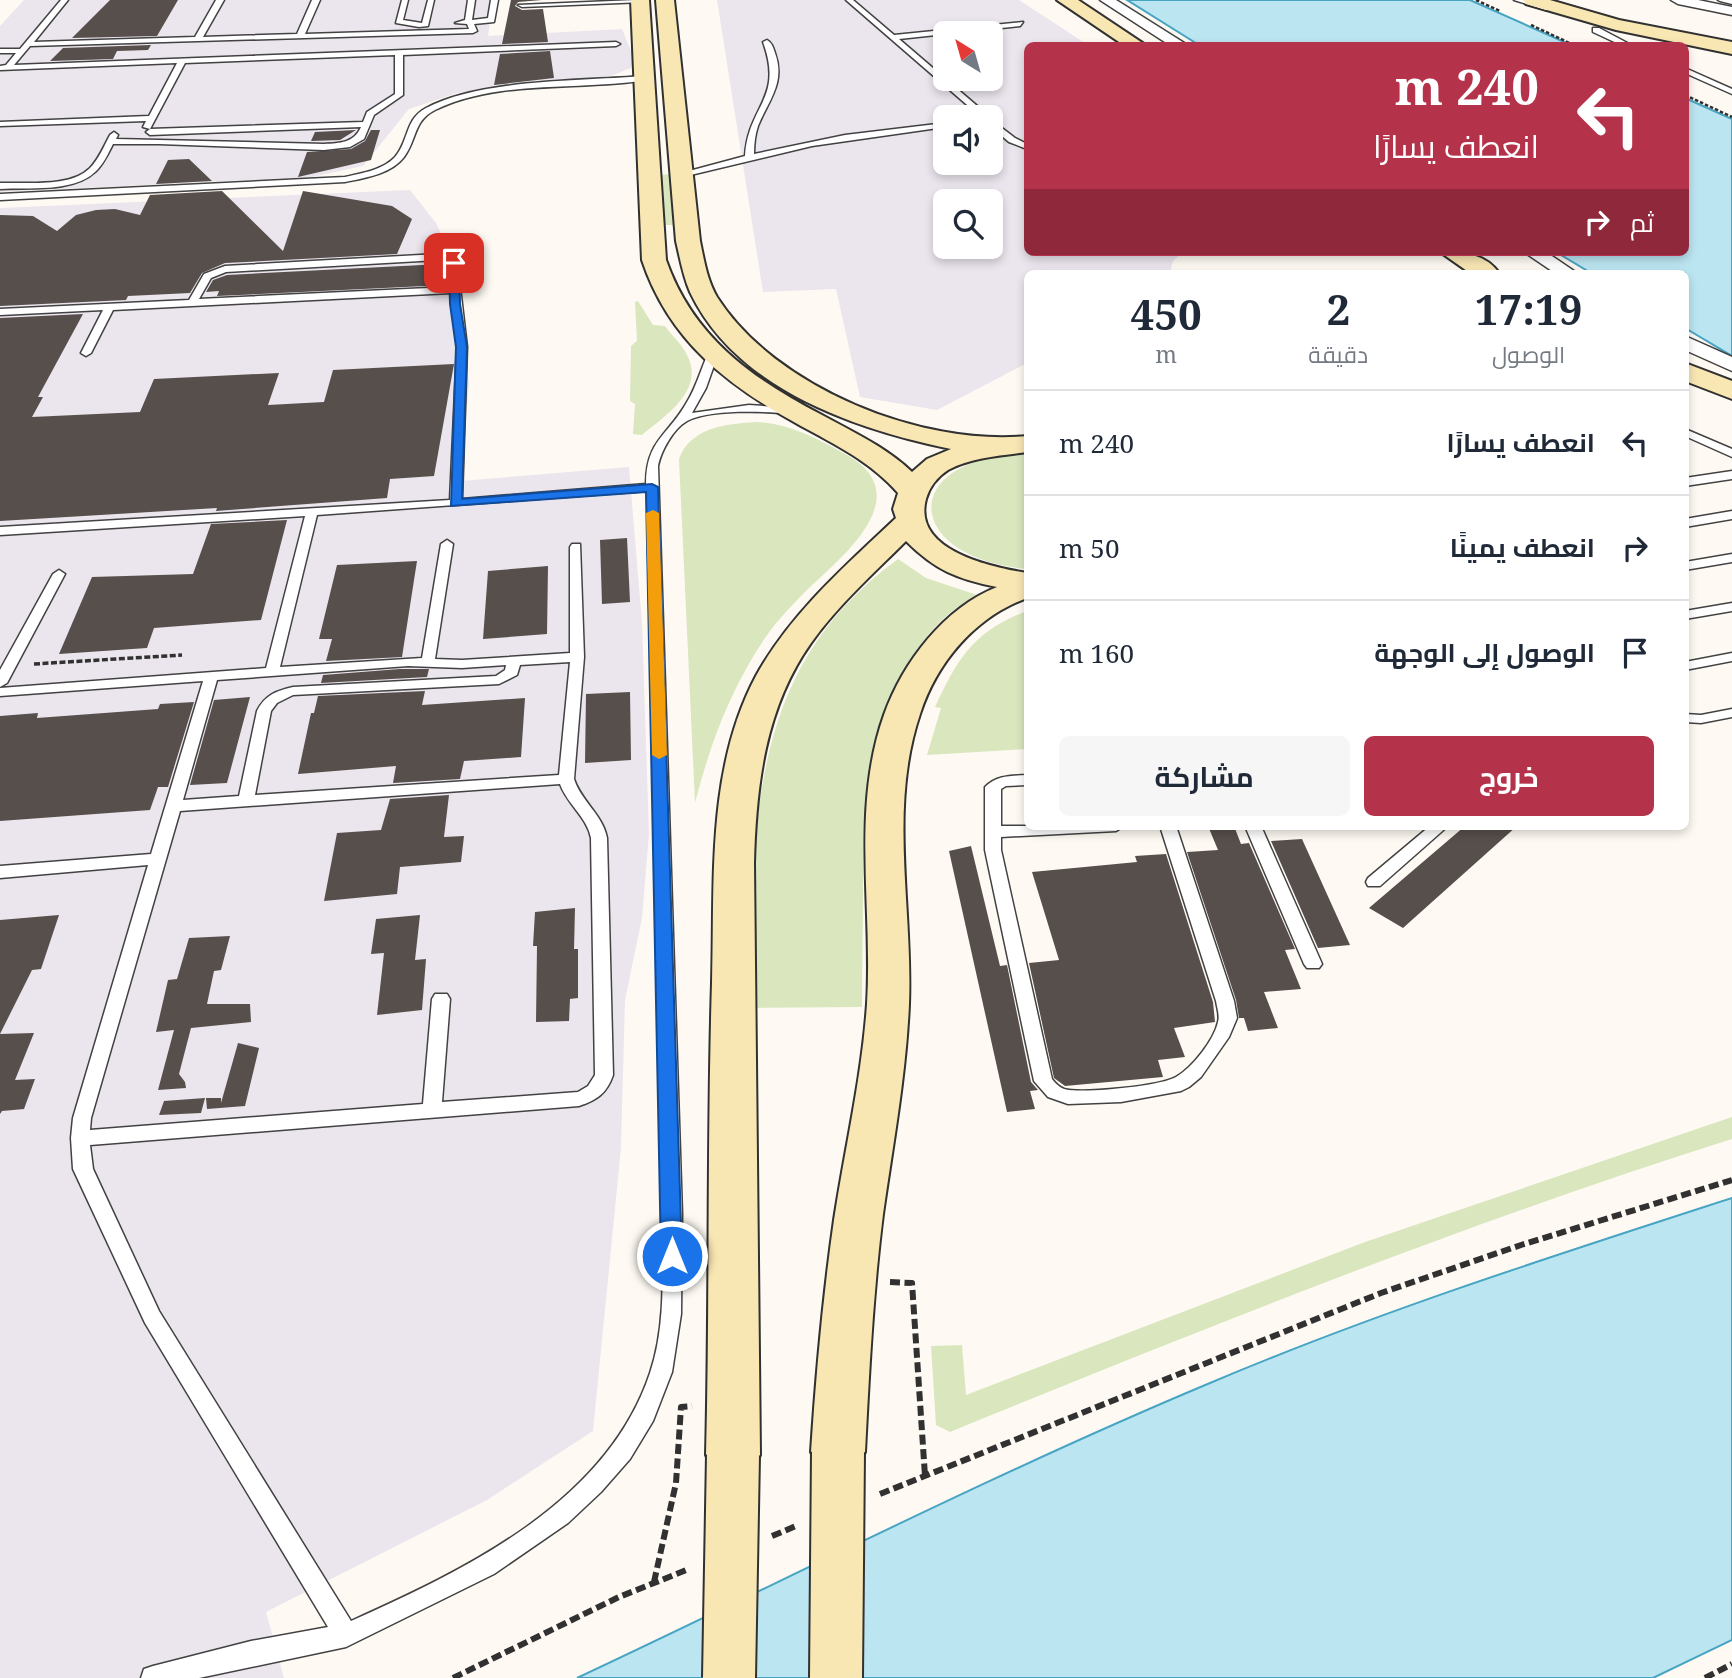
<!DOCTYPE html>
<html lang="ar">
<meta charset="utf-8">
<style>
body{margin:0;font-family:"Noto Serif",Cairo,serif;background:#f6f6f7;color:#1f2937;direction:rtl;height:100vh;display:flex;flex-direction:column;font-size:26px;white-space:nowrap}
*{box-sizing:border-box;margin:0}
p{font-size:23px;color:#747a83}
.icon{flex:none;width:38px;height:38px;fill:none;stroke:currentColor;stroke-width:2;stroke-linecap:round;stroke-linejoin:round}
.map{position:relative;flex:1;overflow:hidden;direction:ltr}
.drawer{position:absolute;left:1024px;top:270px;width:665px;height:560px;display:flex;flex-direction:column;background:#fff;border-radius:10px;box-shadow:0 4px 10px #0003;direction:rtl}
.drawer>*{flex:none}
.banner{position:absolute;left:1024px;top:42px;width:665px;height:214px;border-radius:10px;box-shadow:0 4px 10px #0003;direction:rtl;background:#b5324b;color:#fff;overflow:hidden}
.needle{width:46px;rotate:323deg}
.tools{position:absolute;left:933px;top:21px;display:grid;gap:14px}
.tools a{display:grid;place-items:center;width:70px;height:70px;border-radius:10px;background:#fff;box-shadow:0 4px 10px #0003;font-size:35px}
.pin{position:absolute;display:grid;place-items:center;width:60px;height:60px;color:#fff;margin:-30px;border-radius:14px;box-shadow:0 4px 10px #0006}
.me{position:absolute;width:77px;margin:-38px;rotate:0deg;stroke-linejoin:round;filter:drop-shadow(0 0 5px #0008)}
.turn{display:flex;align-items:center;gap:24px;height:147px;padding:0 35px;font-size:32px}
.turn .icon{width:91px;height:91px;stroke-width:2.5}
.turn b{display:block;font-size:49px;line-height:60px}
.then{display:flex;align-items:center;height:66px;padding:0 35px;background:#0003;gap:14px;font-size:26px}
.eta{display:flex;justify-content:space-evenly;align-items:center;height:119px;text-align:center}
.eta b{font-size:42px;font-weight:700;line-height:49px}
.action{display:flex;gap:14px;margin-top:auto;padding:14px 35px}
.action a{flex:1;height:80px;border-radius:10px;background:#b5324b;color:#fff;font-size:28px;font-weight:700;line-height:80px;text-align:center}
.action a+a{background:#f6f6f7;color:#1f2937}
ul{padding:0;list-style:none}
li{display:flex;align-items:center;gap:21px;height:105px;padding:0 35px;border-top:2px solid #e0e1e3}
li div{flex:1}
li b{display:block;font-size:26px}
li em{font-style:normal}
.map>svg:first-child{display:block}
.industrial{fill:#ebe5ed;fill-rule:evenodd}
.green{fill:#d9e6be}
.water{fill:#bbe5f1;stroke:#48a4c3;stroke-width:2}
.building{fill:#574f4c}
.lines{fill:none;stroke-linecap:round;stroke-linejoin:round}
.lane-casing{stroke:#424242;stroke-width:3}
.street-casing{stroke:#424242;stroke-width:3}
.secondary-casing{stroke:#313131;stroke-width:4}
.path-far2{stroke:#313131;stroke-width:2.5;stroke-dasharray:3.5 2;stroke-linecap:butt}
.path-far1{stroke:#313131;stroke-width:3.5;stroke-dasharray:6 2.5;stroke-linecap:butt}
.path{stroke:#313131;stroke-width:6;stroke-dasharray:10 4.5;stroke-linecap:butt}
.lane{fill:#fff;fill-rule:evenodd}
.street{fill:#fff;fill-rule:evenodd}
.secondary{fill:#f8e6b3;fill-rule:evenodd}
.secondary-bridge-casing{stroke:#313131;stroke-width:56;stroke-linecap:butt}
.secondary-bridge{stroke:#f8e6b3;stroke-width:52}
.route{fill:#1a73e8;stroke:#114b97;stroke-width:2}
.slow{fill:#f59e0b}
</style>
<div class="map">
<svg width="1732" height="1678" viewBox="0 0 1732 1678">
<rect width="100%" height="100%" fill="#fefaf3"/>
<!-- industrial -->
<path class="industrial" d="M24,0H493L488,36L622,29L634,58L631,68L611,76L457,93L409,109L363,166L312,177L0,192V26Z
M717,0H1019L1088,45L1027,46V252H1183L1173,261L1170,273H1027V363L937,410L860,397L836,289L763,292ZM945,33H990V79H945ZM945,117H990V163H945ZM945,201H990V247H945Z
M410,190L436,223L467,286L459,287L469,383L461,481L629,467L642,623L649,834L642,918L625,1000L621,1148L593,1431L487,1500L266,1612L284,1678H0V208Z"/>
<!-- green -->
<path class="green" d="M670,174L673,225H664L660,175Z
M638,301L653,325L665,326C672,336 683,345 688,357C704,391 665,416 642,435L633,434L635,404L630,401L631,346L637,341L635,302Z
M756,422C788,423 816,438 845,454C918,493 847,553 811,586C795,602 778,619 765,638C731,688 710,744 695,803L679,459C691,427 726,424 756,422Z
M1027,454V569C900,557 899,456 1027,454Z
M898,559L926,578L977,595C950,609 932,628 915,652C864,726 865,797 863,884C863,925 862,966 862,1007L747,1008C757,834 740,674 898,559Z
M1027,611V749L927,755L941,708L935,707C958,658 974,631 1027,611Z
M1732,1117V1139C1466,1223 1207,1327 950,1432L936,1425L931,1346L962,1345L966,1395L1365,1242Z"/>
<!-- water -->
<path class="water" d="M1127,0H1470L1571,45H1199Z
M1685,98L1732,119V356L1685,328V273H1591L1556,252H1685Z
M1732,1198V1640L1653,1678H577C788,1579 995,1473 1210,1383C1380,1311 1556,1255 1732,1198Z"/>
<!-- building -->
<path class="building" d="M110,0H178L157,36L72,38Z
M511,0H542L518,2L515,6L522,10L543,9L548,42L502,44Z
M151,45L148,50L117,51L113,59L50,61L63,48Z
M550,51L554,78L494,85L500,54Z
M356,130L340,140L311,141L315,132Z
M371,130H380L371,160L298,177L307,152L351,149L365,141Z
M189,159L212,181L156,184L168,160Z
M222,191L283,251L303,191L392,206L412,219L397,254L225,263L202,273L190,293L128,296L126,300L0,306V215L33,216L57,231L76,215L96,210L115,209L140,215L150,195Z
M442,264L445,265L446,285L217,296L219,291L206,292L213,280L227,275Z
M83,314L38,397H43L32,417L140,412L154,379L279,373L268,405L324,402L333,370L454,364L434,476L390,479L387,498L216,511L217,508L0,521V318Z
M287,520L261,620L154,628L147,648L59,654L92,577L193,574L211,524Z
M627,538L630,602L602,604L600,540Z
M417,561L402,657L326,661L332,639H319L337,565Z
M548,566L547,634L483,639L488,571Z
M400,669H429L427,677L321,683L323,675Z
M425,691L422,705L525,698L521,757L464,761L460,779L393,783L396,766L298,774L311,713H314L318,696Z
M630,692L631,760L585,763L586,694Z
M250,697L227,783L190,785L214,700Z
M194,702L168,787H158L150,810L0,821V716L38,713L37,718L158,709L160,704Z
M449,795L444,837L464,836L461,862L400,867L397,894L324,901L337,833L381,830L390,799Z
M1208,826H1234L1241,844L1249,843L1295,949L1285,950L1301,989L1264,992L1278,1028L1248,1031L1244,1018H1239L1236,1000L1187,852L1218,850Z
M1465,826H1517L1403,928L1369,908Z
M1302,839L1350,945L1318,948L1271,841Z
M971,846L1000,966L1007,965L1031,1082L1038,1090L1030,1091L1035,1109L1007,1112L949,851Z
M1166,854L1213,1002L1215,1022L1174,1028L1185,1057L1158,1060L1163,1077L1065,1086L1054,1078L1029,963L1059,960L1032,872L1137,862L1135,856Z
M575,908L574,949H578V998L570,999L569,1021L536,1022L537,946H533L535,912Z
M59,915L41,969L32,970L0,1034L34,1033L15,1080L35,1079L24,1109L2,1111L0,1114V920Z
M420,915L415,960L426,959L422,1010L377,1015L384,953L371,954L376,919Z
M230,936L221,970L214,971L207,1004H250L251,1022L191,1028L179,1074L185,1082L186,1088L158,1090L174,1030L156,1032L168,980L177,979L189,938Z
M238,1043L259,1048L245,1106L207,1109L206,1098H221V1103Z
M205,1098L201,1113L159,1115L164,1101Z"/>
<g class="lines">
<!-- lane casing -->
<g class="lane-casing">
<path id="lane" d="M61,0H68L34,42L195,37L216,0H224L203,37L297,34L312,0H320L305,34L469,29L467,24L455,23L465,20L468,0H475L472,20L488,18L491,0H498L494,22L474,24L477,31L473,33L30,46L14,65L616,42L620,44L616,46L403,55V95L374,115L364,139L350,147L324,150L159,144H113C108,154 103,165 95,172C73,193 28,187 0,189V183C26,182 70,188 90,168C99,159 104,146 110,135L114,132L118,135L116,139L324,144C340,143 354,143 361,127L150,135L146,132L150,129L363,122L367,112L395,94V55L185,63L150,129L143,127L146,121L0,126V122L149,116L177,63L0,70V66L6,65L16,53H0V49H20Z
M402,0H408L403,20L422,23L428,0H434L428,26L419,27L396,23Z
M636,0L644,2L522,7L518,5Z
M846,0H853L894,35L1023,22L1020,26L899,39L990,117H981Z
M1514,0H1526L1550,8L1546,10Z
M1718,0H1732V4L1720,1Z
M1593,28H1599L1633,46H1623L1593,32Z
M767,40C772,43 773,47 775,53C786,83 768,101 758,126C755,135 754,144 754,154L845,135L945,123V127L812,146L678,178V174L745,156C748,105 784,99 763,42Z
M1685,68L1732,89V94L1685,73Z
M644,76L647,80C580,91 497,79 435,110C413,121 417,140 404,157C391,174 365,178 345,182L0,200V194L345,177C362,173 383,170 395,157C409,141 405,119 426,108C480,79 582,81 644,76Z
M990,119L1015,138L1027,144V149L1009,142L990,126Z
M438,254L457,261L467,347L462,499L646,484C646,440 668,436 687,402C697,386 701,368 709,352L718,354L706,388L692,413L749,405L790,408L796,411L790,414C764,411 710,409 687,421C673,429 661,451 658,466L682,1214L681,1314L672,1372L653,1421L630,1459L601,1492L568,1523L494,1574L346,1647L199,1678H141L144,1669L153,1666L251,1641L328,1627L145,1323L73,1169L71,1138L73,1118L148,865L0,878V866L151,854L203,681L0,696V688L266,668L305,516L0,535V527L450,500L457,347L451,293L113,310L91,353L86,356L81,353L103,310L0,315V309L189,300L204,274L225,266ZM438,260L447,263L450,287L199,299L211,278L226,272ZM647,491L662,1214C662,1266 667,1323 650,1373C607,1502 467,1569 351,1621L159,1311L93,1169L90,1145L579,1106C597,1100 607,1093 613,1075L607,838C603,815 581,801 574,779L584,657L580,544H572L570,547V653L462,660L435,659L453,544L447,540L441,544L422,658L280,667L317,515ZM570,662L559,775L255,795L271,711L277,703L293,695L499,684L517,675L520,665ZM506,665L505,670L496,676L293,687C276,691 265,695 257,711L239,796L183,800L217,680L408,666L462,668ZM560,784C567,804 587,817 591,838L595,1075L588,1086L578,1092L442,1102L450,999L447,994H435L432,999L423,1104L90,1130L91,1118L180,811Z
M1685,429L1732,449V457L1685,436Z
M1732,471V479L1685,486V478Z
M1732,511V519L1685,527V519Z
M1732,554V562L1685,570V562Z
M59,570L65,574L7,683L0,687V670L53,574Z
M1732,603V611L1685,619V611Z
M1732,653V661L1685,670V662Z
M1732,709V717L1701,723L1685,722V714L1701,715Z
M1027,775V785L1006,786L1001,789V826H1124L1116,831L1001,837V850L1052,1079C1055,1083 1059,1087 1064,1089C1081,1094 1161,1086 1176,1077C1192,1068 1214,1040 1218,1022C1220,1015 1217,1008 1216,1001L1160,826H1176L1234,1001L1237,1018L1229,1037L1201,1077L1189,1087L1181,1091L1121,1102L1068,1104L1048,1097L1034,1081L985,850V787C997,775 1011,776 1027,775Z
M1245,826H1261L1322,964L1319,968H1307L1304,964Z
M1430,826H1448L1380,886H1368L1366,882L1368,878Z"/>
</g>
<!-- street casing -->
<g class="street-casing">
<path id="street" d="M1100,0H1116L1189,46H1171Z
M1671,0H1698L1732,7V15L1678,4Z
M1524,252H1546L1577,273H1555Z
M1685,336L1732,357V371L1685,350Z"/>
</g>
<!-- secondary casing -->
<g class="secondary-casing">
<path id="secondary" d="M631,0H649L666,260C693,337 751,378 822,415C853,432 886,447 912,472L927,459L951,449C855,429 736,389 690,292C683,276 680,258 676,241L656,0H674L700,241C704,260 707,280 717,297C776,389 922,446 1027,436V452C1000,456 972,457 948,470C937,477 929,488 926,499C912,551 992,567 1027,573V598C975,617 937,662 920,714C888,808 913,908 909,1004C906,1075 893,1144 883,1214C873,1293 869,1373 865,1452L857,1470L838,1477L819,1470L811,1452C816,1374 823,1297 834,1220C845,1148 862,1077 867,1004C873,908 851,808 884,715C903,662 944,608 997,587C957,579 935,570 906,541C873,574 838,605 811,643C765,708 756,786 754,863L760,1455L752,1473L733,1481L714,1473L706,1455C710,1298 707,1140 712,983C715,881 706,770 756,676C790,614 845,566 896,518L893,509L898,493C871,462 836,445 801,426C728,386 669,341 642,260Z
M1057,0H1078L1147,46H1125Z
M1523,0H1550L1619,20L1732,42V54L1616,30L1526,4Z
M1440,252C1462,252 1485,253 1499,273H1470Z
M1685,363L1732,381V399L1685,381Z"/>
</g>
<!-- path-far2 -->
<path class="path-far2" d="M1476,0L1500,11
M1531,25L1576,46
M1685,95L1732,117"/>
<!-- path-far1 -->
<path class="path-far1" d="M34,664L182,655"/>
<!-- path -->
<path class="path" d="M890,1282L912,1283L925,1476
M880,1494L1381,1293L1521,1245L1732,1180
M772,1536L796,1526
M654,1582L676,1483L681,1407L692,1406
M453,1678L619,1597L689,1569
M1705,1678L1732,1664"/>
<!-- lane -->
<use href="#lane" class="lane"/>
<!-- street -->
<use href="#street" class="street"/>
<!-- secondary -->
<use href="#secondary" class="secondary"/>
<!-- secondary-bridge casing -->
<g class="secondary-bridge-casing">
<path id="secondary-bridge" d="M729,1678L733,1455
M836,1678L838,1452"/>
</g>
<!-- secondary-bridge -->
<use href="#secondary-bridge" class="secondary-bridge"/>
</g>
<!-- route -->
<path class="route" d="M454,260L459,263L460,304L467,347L462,499L652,484L658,487L682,1256L679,1262L672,1265L664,1262L661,1256L646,492L451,506L456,347L450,304L449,263Z"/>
<!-- slow -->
<path class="slow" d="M653,510L659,513L667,755L659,759L652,755L646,513Z"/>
</svg>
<div class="tools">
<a><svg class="needle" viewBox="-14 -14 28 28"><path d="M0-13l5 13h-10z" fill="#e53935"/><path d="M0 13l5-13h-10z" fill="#747a83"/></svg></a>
<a><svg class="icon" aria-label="sound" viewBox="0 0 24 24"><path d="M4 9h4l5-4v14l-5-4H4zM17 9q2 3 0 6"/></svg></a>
<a><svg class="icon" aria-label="search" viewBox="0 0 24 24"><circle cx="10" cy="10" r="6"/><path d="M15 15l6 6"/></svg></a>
</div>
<div class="pin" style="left:454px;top:263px;background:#d93025"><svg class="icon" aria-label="arrive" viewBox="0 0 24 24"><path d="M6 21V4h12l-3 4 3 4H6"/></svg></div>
<svg class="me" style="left:672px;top:1256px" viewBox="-20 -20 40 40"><circle r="17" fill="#1a73e8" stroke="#fff" stroke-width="3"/><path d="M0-11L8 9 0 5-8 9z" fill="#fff"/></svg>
<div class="banner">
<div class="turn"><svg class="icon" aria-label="left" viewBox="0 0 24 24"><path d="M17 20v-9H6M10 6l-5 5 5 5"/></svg><div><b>240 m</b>انعطف يسارًا</div></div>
<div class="then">ثم<svg class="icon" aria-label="right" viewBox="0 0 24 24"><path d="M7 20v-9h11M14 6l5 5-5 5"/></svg></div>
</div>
<section class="drawer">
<div class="eta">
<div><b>17:19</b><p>الوصول</p></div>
<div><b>2</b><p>دقيقة</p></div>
<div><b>450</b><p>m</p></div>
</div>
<ul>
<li><svg class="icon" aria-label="left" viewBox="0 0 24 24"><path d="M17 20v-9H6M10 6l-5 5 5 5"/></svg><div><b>انعطف يسارًا</b></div><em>240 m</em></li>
<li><svg class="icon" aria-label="right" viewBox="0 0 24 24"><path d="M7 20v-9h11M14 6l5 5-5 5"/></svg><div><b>انعطف يمينًا</b></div><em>50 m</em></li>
<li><svg class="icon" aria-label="arrive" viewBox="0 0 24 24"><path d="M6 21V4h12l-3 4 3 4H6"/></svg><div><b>الوصول إلى الوجهة</b></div><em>160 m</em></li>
</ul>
<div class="action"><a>خروج</a><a>مشاركة</a></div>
</section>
</div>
